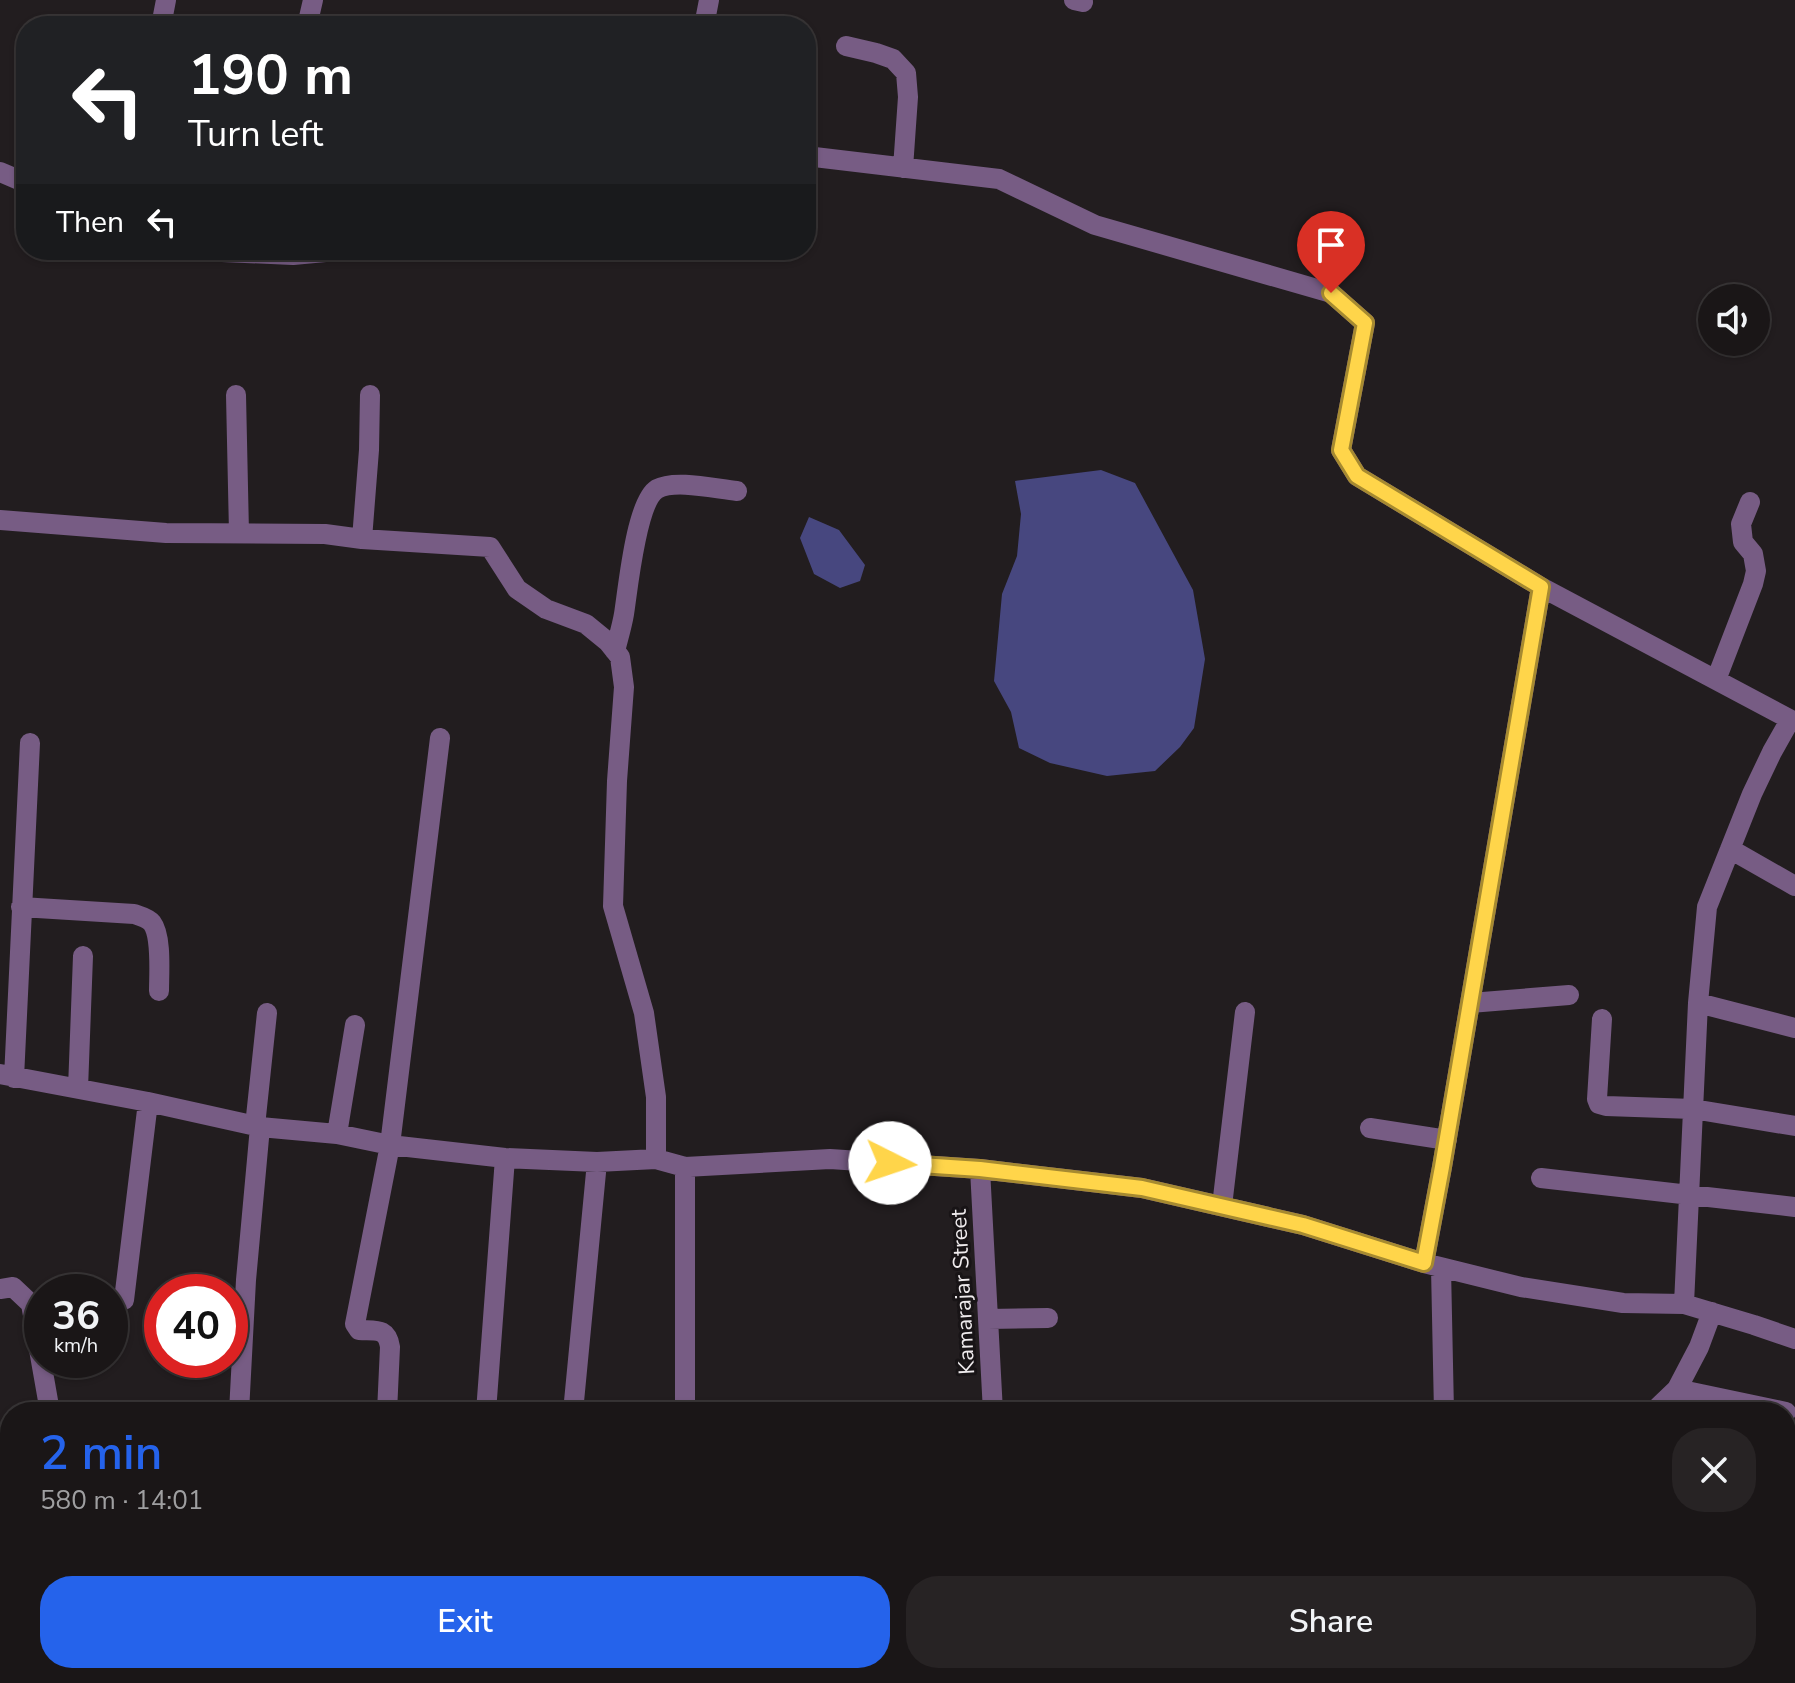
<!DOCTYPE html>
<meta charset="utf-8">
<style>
body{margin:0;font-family:"Nunito Sans",sans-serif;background:#272324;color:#f1f3f6;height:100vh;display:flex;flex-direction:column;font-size:30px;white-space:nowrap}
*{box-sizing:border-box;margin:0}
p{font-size:26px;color:#9f9fa1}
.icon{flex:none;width:44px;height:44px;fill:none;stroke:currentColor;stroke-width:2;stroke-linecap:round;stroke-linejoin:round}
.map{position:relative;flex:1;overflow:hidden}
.panel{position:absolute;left:0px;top:1402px;width:1796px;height:282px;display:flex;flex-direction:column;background:#1a1617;border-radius:32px 32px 0 0;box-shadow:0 2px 6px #0004,0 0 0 2px #383536}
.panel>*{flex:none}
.top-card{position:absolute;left:16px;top:16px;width:800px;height:244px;border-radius:32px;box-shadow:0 2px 6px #0004,0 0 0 2px #383536;background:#202124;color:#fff;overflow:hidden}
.tools{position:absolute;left:1698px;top:284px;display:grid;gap:16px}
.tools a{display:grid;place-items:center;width:72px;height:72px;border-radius:50%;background:#1a1617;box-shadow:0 2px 6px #0004,0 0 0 2px #383536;font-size:40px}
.speed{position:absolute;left:24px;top:1274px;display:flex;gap:16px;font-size:40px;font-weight:700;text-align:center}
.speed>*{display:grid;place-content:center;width:104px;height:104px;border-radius:50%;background:#1a1617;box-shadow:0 2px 6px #0004,0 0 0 2px #383536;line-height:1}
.speed small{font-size:20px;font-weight:400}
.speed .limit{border:12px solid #d22;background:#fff;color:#111}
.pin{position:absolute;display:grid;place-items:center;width:68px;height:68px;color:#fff;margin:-82px -34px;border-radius:50% 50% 50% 0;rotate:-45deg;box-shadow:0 0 8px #0007}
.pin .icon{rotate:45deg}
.me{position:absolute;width:88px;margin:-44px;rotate:94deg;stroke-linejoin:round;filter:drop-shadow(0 0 6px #0008)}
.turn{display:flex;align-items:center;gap:28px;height:168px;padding:0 40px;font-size:36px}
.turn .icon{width:104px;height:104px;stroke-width:2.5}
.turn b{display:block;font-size:56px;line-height:68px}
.then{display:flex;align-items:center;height:76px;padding:0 40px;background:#0003;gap:16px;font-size:30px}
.round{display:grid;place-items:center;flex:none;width:84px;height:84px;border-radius:32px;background:#272324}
.summary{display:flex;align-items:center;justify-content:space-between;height:136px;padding:0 40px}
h1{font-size:48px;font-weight:600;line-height:60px;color:#2563eb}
.cta{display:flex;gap:16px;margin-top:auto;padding:16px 40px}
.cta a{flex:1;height:92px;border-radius:32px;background:#2563eb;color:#fff;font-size:32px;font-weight:600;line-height:92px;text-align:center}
.cta a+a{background:#272324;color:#f1f3f6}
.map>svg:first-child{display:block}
.water{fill:#47477f}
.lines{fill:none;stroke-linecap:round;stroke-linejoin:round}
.minor{stroke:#775c84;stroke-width:20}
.route-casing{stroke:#a68a30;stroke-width:20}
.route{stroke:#ffd54a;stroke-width:14}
.labels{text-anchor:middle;stroke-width:6;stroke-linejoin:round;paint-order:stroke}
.street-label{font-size:22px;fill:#efebed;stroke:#181416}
</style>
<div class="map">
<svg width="1795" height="1683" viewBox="0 0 1795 1683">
<rect width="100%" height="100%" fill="#221d1f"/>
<!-- water -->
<path class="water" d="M1101,470L1135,483L1193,590L1205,659L1194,728L1180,747L1155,771L1107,776L1050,763L1019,748L1011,712L994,681L1002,594L1017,556L1021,514L1015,481Z
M809,517L839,530L865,565L860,581L840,588L814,574L800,538Z"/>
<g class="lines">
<!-- minor -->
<path class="minor" d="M1074,0L1083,2
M161,26L166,0
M307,26L313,0
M704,26L709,0
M846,46L876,53L893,59L906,73L908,97L903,168
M806,156L999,179L1095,225L1331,293L1365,323L1341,450L1357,476L1541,587L1795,722
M0,172L26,183
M215,250L222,252L293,255L347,250
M236,395L239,533
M0,520L166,533L325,534L362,539L490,547L517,589L546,609L586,624L608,642L620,657L624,687L617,781L613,906L644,1013L656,1097V1159
M362,539L369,450L370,395
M615,651C618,639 622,626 624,614C628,589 636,502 657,489C675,479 716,489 737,491
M1716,680L1753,584L1756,571L1753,554L1743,542L1741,524L1750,502
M1730,849L1795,886
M21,907L134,914C140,916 148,918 152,923C162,936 159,974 159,991
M1470,1003L1569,995
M1698,1003L1795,1028
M1602,1019L1597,1099L1599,1104L1606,1106L1693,1109L1795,1126
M0,1074L148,1102L260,1127L337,1134L390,1145L505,1158L597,1162L656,1159L685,1167L830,1159L980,1169L1142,1188L1303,1225L1424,1263L1521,1287L1623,1303L1684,1304L1754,1325L1795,1339
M14,1078L30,743
M78,1089L83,956
M255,1126L267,1013
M1370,1128L1447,1140
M337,1134L355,1025
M685,1167V1412
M980,1169L993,1412
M1541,1178L1795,1207
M1222,1206L1245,1012
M1424,1263L1442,1167L1541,587
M1441,1268L1444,1412
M0,1289L13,1287L31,1304L50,1412
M124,1300L148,1102
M1684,1304L1698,1003L1707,907L1752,794L1772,752L1790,720
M988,1319L1048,1318
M1677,1389L1786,1412
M239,1412L246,1280L260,1127
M387,1412L390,1347C387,1327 375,1331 359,1330L355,1324L390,1145L440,738
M486,1412L505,1158
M573,1412L597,1162
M1653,1412L1677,1389L1699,1347L1712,1312
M0,1520H10
M1025,1674L1028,1683
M35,1677L171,1683
M223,1683V1674
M559,1683L560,1674"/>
</g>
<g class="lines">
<!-- route casing -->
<g class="route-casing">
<path id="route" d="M890,1163L980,1169L1142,1188L1303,1225L1424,1263L1442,1167L1541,587L1357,476L1341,450L1365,323L1331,293"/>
</g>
<!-- route -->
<use href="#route" class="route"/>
</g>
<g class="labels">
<!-- street labels -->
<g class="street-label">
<text transform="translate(962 1292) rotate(-93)" y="8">Kamarajar Street</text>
</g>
</g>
</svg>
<div class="tools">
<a><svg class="icon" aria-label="sound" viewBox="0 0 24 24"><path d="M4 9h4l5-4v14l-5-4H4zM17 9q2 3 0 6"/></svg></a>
</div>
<div class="speed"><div>36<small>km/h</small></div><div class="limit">40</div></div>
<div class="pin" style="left:1331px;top:293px;background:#d93025"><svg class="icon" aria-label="arrive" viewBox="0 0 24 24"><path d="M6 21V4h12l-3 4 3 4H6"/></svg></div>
<svg class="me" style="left:890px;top:1163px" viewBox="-20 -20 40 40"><circle r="19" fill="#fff"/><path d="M0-13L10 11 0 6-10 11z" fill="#ffd54a"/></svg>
<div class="top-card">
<div class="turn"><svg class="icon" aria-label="left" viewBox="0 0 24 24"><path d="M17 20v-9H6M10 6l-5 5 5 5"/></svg><div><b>190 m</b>Turn left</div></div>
<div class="then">Then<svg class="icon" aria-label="left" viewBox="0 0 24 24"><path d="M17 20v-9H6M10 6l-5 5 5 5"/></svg></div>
</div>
<section class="panel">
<div class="summary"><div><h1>2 min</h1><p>580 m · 14:01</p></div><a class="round"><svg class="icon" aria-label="close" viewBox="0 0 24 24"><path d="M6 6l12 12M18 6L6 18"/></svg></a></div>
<div class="cta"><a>Exit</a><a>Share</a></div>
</section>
</div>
